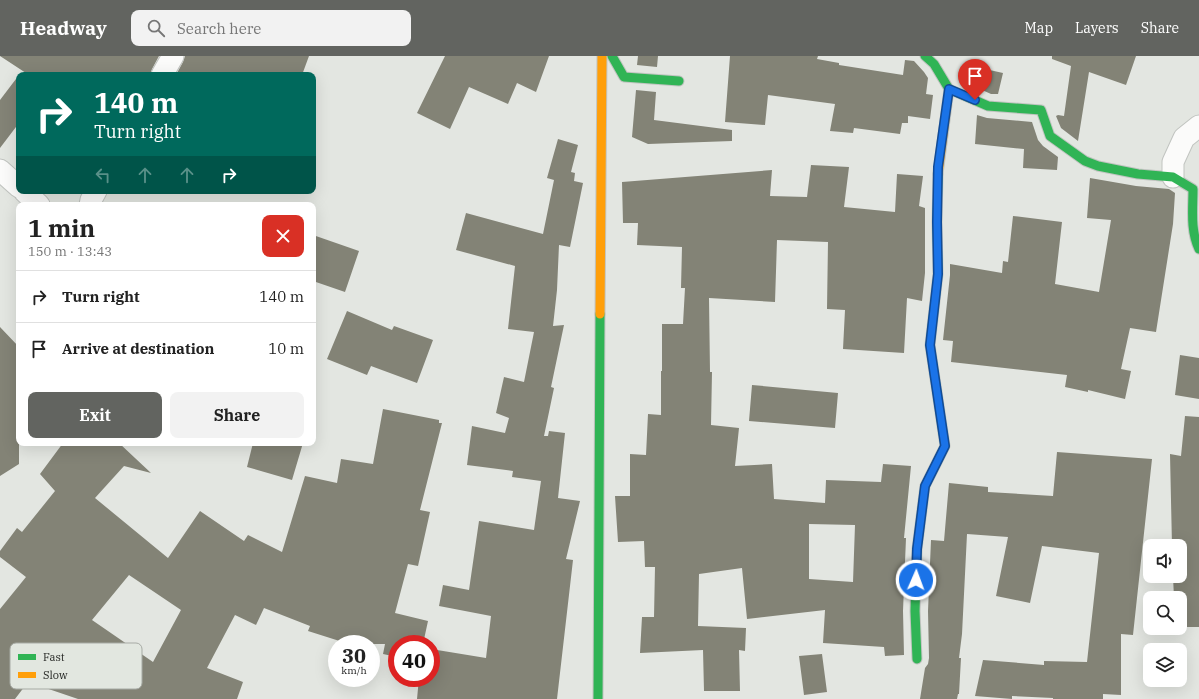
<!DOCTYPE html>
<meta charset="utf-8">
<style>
body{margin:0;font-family:"IBM Plex Serif",serif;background:#f2f2f2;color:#222;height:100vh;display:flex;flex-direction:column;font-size:15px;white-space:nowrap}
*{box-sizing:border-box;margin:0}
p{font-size:13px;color:#767676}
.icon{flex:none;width:22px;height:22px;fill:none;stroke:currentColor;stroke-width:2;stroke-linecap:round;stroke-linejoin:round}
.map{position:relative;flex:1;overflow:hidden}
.side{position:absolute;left:16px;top:146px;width:300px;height:244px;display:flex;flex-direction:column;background:#fff;border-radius:8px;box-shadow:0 4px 16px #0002}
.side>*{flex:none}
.hud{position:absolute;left:16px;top:16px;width:300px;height:122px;border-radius:8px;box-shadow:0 4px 16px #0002;background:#00695c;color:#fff;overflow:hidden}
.controls{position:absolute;left:1143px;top:483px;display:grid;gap:8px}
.controls a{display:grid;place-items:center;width:44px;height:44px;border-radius:8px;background:#fff;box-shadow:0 4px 16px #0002;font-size:20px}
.speed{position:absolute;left:328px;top:579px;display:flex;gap:8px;font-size:20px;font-weight:700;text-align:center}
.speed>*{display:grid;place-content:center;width:52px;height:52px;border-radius:50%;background:#fff;box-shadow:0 4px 16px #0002;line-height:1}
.speed small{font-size:10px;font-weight:400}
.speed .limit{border:6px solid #d22;background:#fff;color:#111}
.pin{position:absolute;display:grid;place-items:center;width:34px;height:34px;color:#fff;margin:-41px -17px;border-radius:50% 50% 50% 0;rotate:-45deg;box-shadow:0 0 4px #0007}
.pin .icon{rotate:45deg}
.me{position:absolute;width:44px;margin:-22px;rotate:2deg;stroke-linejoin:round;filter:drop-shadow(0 0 3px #0008)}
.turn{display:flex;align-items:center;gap:14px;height:84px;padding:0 12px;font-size:18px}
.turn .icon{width:52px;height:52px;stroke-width:2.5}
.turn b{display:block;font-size:28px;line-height:34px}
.lanes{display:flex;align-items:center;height:38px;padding:0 12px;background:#0003;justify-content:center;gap:20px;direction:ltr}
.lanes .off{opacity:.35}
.round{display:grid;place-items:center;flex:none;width:42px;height:42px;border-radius:8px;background:#f2f2f2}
.headline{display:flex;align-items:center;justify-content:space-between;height:68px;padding:0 12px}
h1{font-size:24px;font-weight:700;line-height:30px}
.button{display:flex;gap:8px;margin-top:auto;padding:8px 12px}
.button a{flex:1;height:46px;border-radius:8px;background:#626460;color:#fff;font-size:16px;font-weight:700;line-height:46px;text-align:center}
.button a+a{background:#f2f2f2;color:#222}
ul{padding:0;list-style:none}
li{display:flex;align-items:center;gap:12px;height:52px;padding:0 12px;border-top:1px solid #e0e0e0}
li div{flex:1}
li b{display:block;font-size:15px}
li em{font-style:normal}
header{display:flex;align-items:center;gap:24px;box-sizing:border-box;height:56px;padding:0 20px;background:#626460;color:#fff}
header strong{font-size:19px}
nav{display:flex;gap:22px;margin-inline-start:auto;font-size:14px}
.search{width:280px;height:36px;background:#f2f2f2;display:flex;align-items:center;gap:10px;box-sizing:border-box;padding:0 14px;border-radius:8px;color:#767676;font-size:15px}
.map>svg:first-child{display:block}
.building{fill:#838376;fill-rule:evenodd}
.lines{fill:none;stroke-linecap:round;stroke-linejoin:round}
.street-casing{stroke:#c1c4c0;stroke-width:23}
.fast-casing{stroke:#c1c4c0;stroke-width:11}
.slow-casing{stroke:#c1c4c0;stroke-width:11}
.street{stroke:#fbfbfa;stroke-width:21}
.fast{stroke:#30b455;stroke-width:9}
.slow{stroke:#ff9f0a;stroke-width:9}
.route-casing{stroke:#114b97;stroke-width:10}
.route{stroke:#1a73e8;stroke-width:7}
.key{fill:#e2e7e0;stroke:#a7aba5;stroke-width:1}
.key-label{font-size:11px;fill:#1c1e1b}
</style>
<header>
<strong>Headway</strong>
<div class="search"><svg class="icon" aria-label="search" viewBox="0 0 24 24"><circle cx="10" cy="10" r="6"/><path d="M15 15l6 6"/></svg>Search here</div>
<nav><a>Map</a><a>Layers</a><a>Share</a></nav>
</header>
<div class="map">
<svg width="1199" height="643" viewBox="0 0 1199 643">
<rect width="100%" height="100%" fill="#e3e6e1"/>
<!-- building -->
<path class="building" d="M0,0H159L152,13L150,19H29Z
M185,0H309L302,19H176L183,6Z
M445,0H549L536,36L517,27L508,48L469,31L450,73L417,57Z
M638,0H658L657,11L637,9Z
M730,0H818L817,3L839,7V9L903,19L905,4L914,5L924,16L928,22L926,38L933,39L930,63L908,60V67H902L900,78L854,72L853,77L830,75L835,48L768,39L765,69L725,66Z
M1052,0H1136L1126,29L1089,16L1078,85L1061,72L1056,60L1058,59L1064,60L1071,10L1052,3Z
M976,11L1003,17L998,38H991L971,29Z
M19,19V67L0,92V44Z
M636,34L656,36L654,64L732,74V85L648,88L632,81Z
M977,59L987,62L1032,66L1038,84L1043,90L1058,101L1057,114L1023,112L1024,93L975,88Z
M558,83L578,89L571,116L575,117L574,125L583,127L570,191L559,189L557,234L553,270L564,269L551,331L554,332L544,380H548L549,375L565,377L558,442L580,445L566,503L573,504L557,643H417L419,622H431V593L486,602L491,560L439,550L443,529L469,534L479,465L534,474L541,425L512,421L513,415L467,409L472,370L505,377L509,362L496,357L504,321L524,326L534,276L508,273L515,210L456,194L466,157L543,178L554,124L547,122Z
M811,109L849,111L844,151L895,156L897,118L923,120L919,150L925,152V217L922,245L907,242L904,297L843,293L845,254L827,253L828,186L777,184L775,246L709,242L710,316H712L711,369L739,372L735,410L772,408L774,443L825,447L826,424L881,426L883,408L911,410L904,482H906L903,555L904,599L885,600L884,591L823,587L825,554L747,563L742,512L699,518L698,570L746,572L745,595L739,594L740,635H704L703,594L640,597L642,561H654L655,511H645L644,485L618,486L615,440H630V398L646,399L648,358L661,359V315H662V268H683L685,232H681L682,191L637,189L638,167H623L622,126L772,114L770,140L807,141ZM809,468L855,469L853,526L809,523Z
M1090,122L1136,130L1169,133L1175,137L1173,168L1156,276L1130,272L1121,313L1131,315L1125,343L1088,334V336L1065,331L1067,319L951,306L953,285L943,284L950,219V208L1002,217L1003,205L1008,206L1013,160L1062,166L1055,228L1099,236L1111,164L1087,162Z
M313,179L359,195L345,236L313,225Z
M347,255L392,274L394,270L433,284L417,327L371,310L367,319L327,303Z
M0,271L19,291V408L0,420Z
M1180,299L1199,302V343L1175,339Z
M752,329L838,337L835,372L749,365Z
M383,353L439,364V367H442L420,454L430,456L418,510L408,508L395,557L428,565L423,588H397V601L383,598L385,588H349L308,575L310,570L264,552L256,569L235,559L207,612L243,626L237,643H78L28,626L15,643H0V553L26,521L0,501V495L17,472L22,476L55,435L40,418L63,387H119L151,417L124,410L95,442L168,502L200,455L244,485L248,479L282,496L305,420L337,427L341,403L373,408ZM129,519L181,554L153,606L92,564Z
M1185,360L1199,361V571H1180V542H1174L1173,520H1180V490H1172L1170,398L1181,400Z
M253,387H303L292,424L247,411Z
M1057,396L1152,403L1133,579L1121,578V639L1103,638V643H1053V642L1012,640V643L975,640L983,604L1044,609V605L1087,606L1099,497L1042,490L1030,547L996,540L1008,481L967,478L962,578L959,602H961L959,638H958L957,643H920L925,612L928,608L929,602L928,555L931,484L944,485L949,427L988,431V436L1053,440Z
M822,598L827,636L804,639L799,600Z"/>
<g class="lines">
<!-- street casing -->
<g class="street-casing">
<path id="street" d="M162,19L173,0
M0,114L19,131
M1173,121V106L1184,82L1199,70
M24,135L39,149
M90,149L91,144L96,135"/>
</g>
<!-- fast casing -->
<g class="fast-casing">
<path id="fast" d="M612,0L624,21L679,25
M925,0L934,8L949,33L988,50L1041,54L1050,80L1085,105L1098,110L1138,118L1173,121L1193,133C1193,153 1190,174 1199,193
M917,603L915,555L917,493L925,430L945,390L930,289L938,218L937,166L938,118
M598,643L600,258"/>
</g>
<!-- slow casing -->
<g class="slow-casing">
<path id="slow" d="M938,118L949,33
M600,258L602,0"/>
</g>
<!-- street -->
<use href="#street" class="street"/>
<!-- fast -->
<use href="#fast" class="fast"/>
<!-- slow -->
<use href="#slow" class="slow"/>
</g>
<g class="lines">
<!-- route casing -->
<g class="route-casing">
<path id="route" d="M916,524L917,493L925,430L945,390L930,289L938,218L937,166L938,111L949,33L975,44"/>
</g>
<!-- route -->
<use href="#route" class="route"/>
</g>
<!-- legend -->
<rect x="10" y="587" width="132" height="46" rx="6" class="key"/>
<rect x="18" y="598" width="18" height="6" fill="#30b455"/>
<rect x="18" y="616" width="18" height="6" fill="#ff9f0a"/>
<g class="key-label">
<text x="43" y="605">Fast</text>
<text x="43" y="623">Slow</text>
</g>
</svg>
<div class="controls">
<a><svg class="icon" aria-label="sound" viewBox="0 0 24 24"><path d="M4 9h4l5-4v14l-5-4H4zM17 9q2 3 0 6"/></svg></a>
<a><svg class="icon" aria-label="search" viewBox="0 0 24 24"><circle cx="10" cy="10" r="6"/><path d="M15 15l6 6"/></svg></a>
<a><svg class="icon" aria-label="layers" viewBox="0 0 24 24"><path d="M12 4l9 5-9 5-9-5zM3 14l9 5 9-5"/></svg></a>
</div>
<div class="speed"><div>30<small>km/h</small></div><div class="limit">40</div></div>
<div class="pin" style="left:975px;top:44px;background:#d93025"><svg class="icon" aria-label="arrive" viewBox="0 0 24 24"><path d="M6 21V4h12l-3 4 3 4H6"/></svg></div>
<svg class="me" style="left:916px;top:524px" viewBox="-20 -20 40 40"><circle r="17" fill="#1a73e8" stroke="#fff" stroke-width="3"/><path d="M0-11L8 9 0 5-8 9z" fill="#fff"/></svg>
<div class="hud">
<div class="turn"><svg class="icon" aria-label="right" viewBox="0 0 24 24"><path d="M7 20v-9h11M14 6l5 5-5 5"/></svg><div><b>140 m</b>Turn right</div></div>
<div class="lanes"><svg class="icon off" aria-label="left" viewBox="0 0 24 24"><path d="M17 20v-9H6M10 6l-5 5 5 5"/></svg><svg class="icon off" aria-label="ahead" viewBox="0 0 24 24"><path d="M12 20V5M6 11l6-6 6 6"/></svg><svg class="icon off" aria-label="ahead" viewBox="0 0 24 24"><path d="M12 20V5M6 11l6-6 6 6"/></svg><svg class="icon" aria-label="right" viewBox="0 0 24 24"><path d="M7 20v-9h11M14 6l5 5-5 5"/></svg></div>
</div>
<section class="side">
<div class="headline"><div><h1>1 min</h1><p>150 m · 13:43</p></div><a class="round" style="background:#d93025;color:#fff"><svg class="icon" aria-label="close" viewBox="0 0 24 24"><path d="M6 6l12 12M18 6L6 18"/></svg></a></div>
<ul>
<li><svg class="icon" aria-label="right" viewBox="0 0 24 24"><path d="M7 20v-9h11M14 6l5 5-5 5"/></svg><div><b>Turn right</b></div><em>140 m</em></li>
<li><svg class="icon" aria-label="arrive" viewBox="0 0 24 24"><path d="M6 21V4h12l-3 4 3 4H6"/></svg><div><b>Arrive at destination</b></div><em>10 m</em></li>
</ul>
<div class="button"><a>Exit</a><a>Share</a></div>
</section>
</div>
